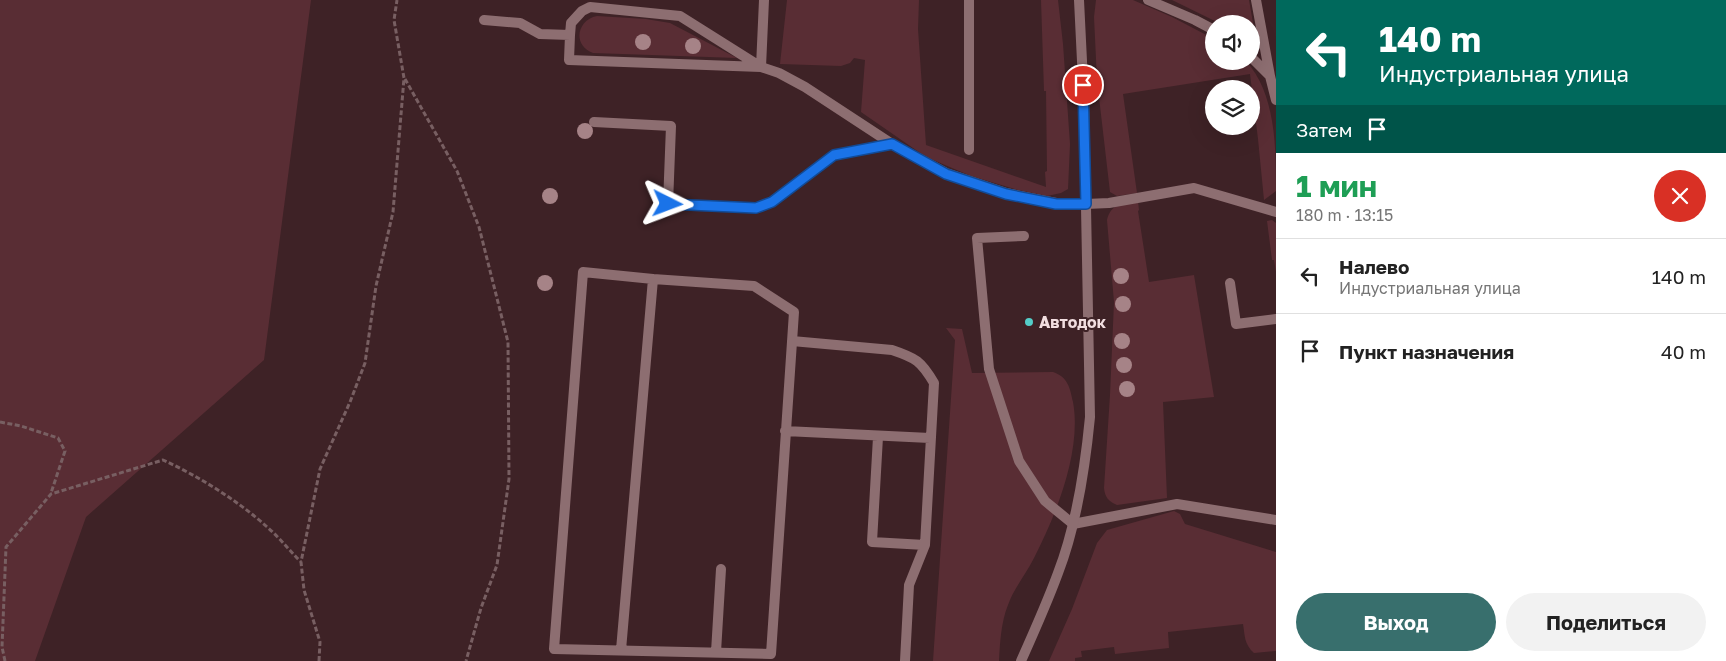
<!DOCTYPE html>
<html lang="ru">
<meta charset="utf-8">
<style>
body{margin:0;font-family:"Golos Text",sans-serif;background:#f2f2f2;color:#222;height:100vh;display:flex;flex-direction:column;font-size:19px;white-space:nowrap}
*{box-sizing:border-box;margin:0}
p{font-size:16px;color:#767676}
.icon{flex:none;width:28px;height:28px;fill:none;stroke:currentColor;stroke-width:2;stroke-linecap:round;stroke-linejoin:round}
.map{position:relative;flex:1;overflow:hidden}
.sheet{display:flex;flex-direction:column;background:#fff;width:450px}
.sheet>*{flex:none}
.guide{background:#00695c;color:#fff;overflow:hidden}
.controls{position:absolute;left:1205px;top:15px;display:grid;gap:10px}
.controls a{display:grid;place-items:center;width:55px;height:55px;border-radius:50%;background:#fff;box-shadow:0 5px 20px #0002;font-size:25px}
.pin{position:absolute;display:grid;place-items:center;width:42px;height:42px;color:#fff;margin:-21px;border:2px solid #fff;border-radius:50%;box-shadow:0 1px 5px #0007}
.me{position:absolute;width:55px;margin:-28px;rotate:93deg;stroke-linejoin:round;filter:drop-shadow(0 0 4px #0008)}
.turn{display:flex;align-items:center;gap:18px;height:105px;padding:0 20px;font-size:22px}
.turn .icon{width:65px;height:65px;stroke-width:2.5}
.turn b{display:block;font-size:35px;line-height:42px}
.then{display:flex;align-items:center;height:48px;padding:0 20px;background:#0003;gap:10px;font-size:19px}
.round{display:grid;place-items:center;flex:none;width:52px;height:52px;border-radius:26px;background:#f2f2f2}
.head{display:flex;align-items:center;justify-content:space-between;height:85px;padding:0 20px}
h1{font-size:30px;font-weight:700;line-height:38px;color:#1e9e55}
.button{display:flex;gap:10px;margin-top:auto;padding:10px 20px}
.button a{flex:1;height:58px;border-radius:30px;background:#386f6d;color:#fff;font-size:20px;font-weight:700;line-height:58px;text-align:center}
.button a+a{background:#f2f2f2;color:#222}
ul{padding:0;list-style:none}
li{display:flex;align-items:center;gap:15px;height:75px;padding:0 20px;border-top:1px solid #e0e0e0}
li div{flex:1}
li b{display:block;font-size:19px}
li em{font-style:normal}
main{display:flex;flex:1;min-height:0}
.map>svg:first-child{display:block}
.green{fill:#592d34}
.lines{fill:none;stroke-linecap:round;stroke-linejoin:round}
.path{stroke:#785f62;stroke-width:3;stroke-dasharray:5 2.5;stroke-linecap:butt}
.service{stroke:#8d6e71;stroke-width:10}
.minor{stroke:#8d6e71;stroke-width:10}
.tree{fill:#a68387}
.route-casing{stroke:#114b97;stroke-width:12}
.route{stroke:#1a73e8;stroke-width:9}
.poi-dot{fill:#54cdc8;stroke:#3e2226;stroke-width:2}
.labels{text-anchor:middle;stroke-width:4;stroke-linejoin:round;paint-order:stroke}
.poi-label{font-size:16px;font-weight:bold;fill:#f2dee0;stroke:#3e2226;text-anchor:start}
</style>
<main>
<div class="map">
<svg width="1276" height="661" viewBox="0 0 1276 661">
<rect width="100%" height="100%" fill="#3e2226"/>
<!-- green -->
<path class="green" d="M0,0H311L264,360L86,517L35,661H0Z
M787,0H919L918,29L926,145L1046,187L1045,172L1047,171L1046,91H1044L1041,0H1058L1063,44L1070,144L1068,189L1061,193L1047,196L1018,190L971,176L926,157L861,112L865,60L854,58L850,63L841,66L780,64Z
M1096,0H1133L1172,17L1214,39V61H1246C1276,94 1276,148 1276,191L1264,200L1258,139L1250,74L1123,94L1137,193L1117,196L1110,192L1097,80L1094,17Z
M1172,0H1249L1257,46L1251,40V24H1221Z
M597,16L646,19L670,23L737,58L593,53C572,45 577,20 597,16Z
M1138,201L1139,210L1138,211L1149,282L1194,275L1214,397L1163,402L1167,498L1117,505C1108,501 1105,497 1104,488L1110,395L1114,302L1107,220C1111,203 1123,204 1138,201Z
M1272,220L1276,223V272L1274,260H1272L1267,221Z
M946,328L962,329L972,373L1053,372C1068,377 1070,388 1073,402C1082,451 1056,515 1034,558C1026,574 1014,588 1008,605C1001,622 1000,643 999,661H933L955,340Z
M1174,511L1180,514L1185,524L1276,552V651L1254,653C1244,644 1245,636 1243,624L1168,632L1169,648L1115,654L1114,647L1081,651L1082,657L1075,658V661H1049L1072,609L1097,543L1107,530Z"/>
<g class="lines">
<!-- path -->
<path class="path" d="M405,79L457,171L479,227L508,342L509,479L497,565L481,608L466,661
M0,422L21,426L58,438L65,451L51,493
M5,661L2,647L6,547L51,494L163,460C198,476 237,500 266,526C279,537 289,550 301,562
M319,661L320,642L304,590L301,562L320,469L350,402L365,363L376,286L393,212L404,78L394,20L397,0"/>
<!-- service -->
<path class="service" d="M969,0V150
M1148,0L1195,20L1214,30
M1256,0L1270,76
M484,20L520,23L540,34L570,35L571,23L582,11L590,7L680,16L761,67L779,73L805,87L892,144L946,173L1006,193L1056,203L1086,204L1109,203L1194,188L1276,212
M570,35L569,60L761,67L764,0
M1251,57L1270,76L1276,100
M594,122L671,126L668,204L756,208L772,202L834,155L892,144
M1024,236L977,238L989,369L1019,461L1045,501L1073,524L1177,504L1276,520
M1230,283L1236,324L1276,319
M792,341L892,350C916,358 921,361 934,383L925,545L909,585L905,661
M785,431L930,438
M878,437L872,542L925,545
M621,650L653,279L754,286L794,312L771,654L554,649L583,272L653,279
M716,652L721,569"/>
<!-- minor -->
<path class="minor" d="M1021,661C1034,632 1047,603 1058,573C1077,524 1085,469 1090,417L1084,102L1079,0"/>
</g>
<!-- trees -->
<g class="tree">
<circle cx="643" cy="42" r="8"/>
<circle cx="693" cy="46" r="8"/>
<circle cx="585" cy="131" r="8"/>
<circle cx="550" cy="196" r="8"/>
<circle cx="1121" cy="276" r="8"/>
<circle cx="545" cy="283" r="8"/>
<circle cx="1123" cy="304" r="8"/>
<circle cx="1122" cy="341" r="8"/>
<circle cx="1124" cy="365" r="8"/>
<circle cx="1127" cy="389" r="8"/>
</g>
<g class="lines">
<!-- route casing -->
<g class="route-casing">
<path id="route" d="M668,204L756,208L772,202L834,155L892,144L946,174L1006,194L1056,204H1086L1083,85"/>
</g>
<!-- route -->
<use href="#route" class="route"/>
</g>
<!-- markers -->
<circle class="poi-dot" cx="1029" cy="322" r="5"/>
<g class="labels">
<!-- poi labels -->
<g class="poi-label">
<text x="1039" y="328">Автодок</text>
</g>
</g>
</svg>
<div class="controls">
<a><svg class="icon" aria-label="sound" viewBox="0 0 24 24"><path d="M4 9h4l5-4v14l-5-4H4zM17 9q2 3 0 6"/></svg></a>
<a><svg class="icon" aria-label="layers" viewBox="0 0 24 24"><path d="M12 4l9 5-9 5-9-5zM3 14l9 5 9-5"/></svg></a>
</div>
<div class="pin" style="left:1083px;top:85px;background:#d93025"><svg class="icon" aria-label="arrive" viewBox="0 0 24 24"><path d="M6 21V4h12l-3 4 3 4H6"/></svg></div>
<svg class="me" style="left:668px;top:204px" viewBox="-20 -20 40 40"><path d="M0-17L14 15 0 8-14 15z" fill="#1a73e8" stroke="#fff" stroke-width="4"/></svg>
</div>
<section class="sheet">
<div class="guide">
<div class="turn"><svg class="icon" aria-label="left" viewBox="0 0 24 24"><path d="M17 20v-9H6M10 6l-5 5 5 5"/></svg><div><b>140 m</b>Индустриальная улица</div></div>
<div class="then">Затем<svg class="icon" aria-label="arrive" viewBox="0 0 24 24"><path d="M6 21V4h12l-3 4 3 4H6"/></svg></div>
</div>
<div class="head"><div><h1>1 мин</h1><p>180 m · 13:15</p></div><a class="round" style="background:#d93025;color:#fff"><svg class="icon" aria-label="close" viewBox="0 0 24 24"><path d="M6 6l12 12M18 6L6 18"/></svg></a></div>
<ul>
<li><svg class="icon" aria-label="left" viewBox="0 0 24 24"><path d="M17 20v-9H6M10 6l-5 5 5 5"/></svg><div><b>Налево</b><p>Индустриальная улица</p></div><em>140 m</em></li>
<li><svg class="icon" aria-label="arrive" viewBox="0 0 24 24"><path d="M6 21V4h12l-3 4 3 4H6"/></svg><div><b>Пункт назначения</b></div><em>40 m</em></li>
</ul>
<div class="button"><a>Выход</a><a>Поделиться</a></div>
</section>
</main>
